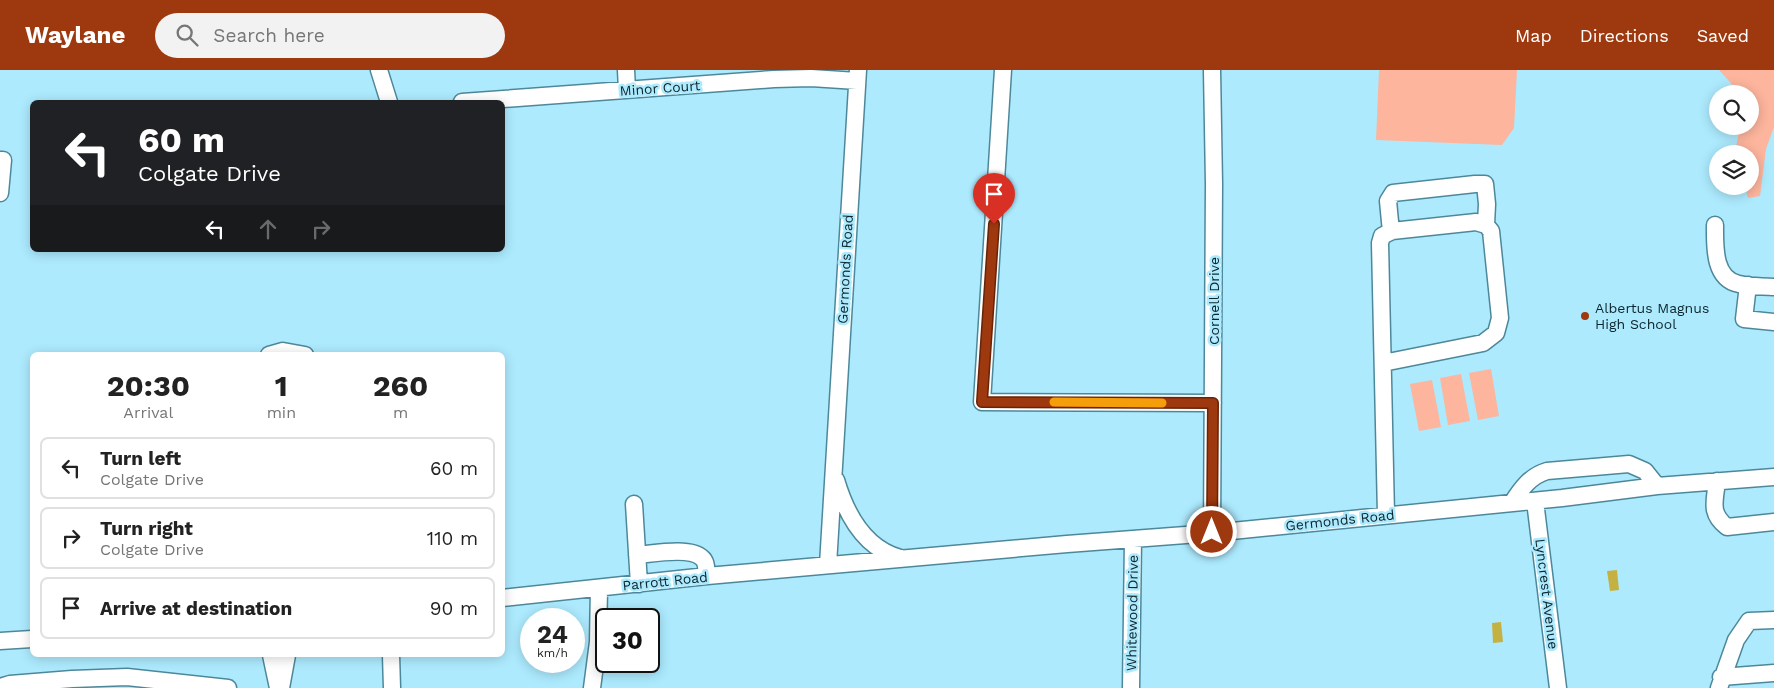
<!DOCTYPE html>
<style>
body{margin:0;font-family:"Work Sans",sans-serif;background:#f2f2f2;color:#222;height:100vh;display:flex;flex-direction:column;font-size:19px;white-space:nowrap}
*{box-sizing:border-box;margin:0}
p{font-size:16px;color:#767676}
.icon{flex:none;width:28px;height:28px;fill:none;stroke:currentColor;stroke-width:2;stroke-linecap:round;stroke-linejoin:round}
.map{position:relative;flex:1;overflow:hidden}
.details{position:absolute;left:30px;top:282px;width:475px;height:305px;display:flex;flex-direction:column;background:#fff;border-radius:8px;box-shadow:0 2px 12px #0003}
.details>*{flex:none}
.top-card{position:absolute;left:30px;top:30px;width:475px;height:152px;border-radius:8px;box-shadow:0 2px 12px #0003;background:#202124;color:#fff;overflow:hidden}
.fabs{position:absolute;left:1709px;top:15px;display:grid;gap:10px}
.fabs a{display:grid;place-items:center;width:50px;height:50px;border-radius:50%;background:#fff;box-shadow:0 2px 12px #0003;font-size:25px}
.speed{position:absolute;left:520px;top:538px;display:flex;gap:10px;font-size:25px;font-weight:700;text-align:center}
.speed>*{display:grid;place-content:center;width:65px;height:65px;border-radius:50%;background:#fff;box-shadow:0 2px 12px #0003;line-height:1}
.speed small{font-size:12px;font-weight:400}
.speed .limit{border:2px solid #111;border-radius:8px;background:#fff;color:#111}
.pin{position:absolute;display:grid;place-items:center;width:42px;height:42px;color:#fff;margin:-51px -21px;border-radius:50% 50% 50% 0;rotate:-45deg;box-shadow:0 0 5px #0007}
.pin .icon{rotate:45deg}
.me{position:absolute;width:55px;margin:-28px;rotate:0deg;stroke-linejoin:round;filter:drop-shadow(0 0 4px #0008)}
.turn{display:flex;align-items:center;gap:18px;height:105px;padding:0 25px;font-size:22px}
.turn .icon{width:65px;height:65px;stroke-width:2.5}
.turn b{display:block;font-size:35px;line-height:42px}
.lanes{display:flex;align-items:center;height:48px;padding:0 25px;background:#0003;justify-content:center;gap:25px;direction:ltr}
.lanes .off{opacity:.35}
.eta{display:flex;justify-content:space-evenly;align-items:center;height:85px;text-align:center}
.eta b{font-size:30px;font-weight:700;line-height:35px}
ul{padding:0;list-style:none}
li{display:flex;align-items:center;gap:15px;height:62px;margin:0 10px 8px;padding:0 15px;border:2px solid #e0e0e0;border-radius:8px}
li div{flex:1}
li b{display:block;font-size:19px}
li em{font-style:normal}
header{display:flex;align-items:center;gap:30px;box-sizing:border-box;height:70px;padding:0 25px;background:#9e380e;color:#fff}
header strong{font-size:24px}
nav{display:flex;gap:28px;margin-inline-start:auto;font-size:18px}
.search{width:350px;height:45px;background:#f2f2f2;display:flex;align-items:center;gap:12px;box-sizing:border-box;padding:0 18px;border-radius:28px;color:#767676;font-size:19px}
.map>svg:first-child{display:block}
.green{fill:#fdb59d}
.water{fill:#c5b141}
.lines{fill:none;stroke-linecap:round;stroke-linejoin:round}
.minor-casing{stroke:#4d889a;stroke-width:19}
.minor{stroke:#fff;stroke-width:16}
.route-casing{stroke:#672409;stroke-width:12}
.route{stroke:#9e380e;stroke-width:9}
.slow{stroke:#f59e0b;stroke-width:9}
.poi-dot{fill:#9e380e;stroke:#adeafe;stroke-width:2}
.labels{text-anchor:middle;stroke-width:5;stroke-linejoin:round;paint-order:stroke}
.street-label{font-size:14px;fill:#0d262d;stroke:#adeafe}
.poi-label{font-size:14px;fill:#0d262d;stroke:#adeafe;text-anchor:start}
</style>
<header>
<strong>Waylane</strong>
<div class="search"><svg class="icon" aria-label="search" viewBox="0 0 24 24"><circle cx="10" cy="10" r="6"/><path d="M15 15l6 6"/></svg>Search here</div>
<nav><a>Map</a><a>Directions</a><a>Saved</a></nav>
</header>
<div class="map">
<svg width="1774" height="618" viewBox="0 0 1774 618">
<rect width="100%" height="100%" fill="#adeafe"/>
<!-- green -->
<path class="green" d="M1379,0H1517L1514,58L1502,75L1376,70Z
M1719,0H1774V57L1766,79L1760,126L1748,128L1745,116H1750V84H1737L1736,77L1740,56H1750V24H1739L1738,21Z
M1491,299L1499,346L1478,350L1469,303Z
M1461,304L1470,351L1448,355L1440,308Z
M1432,310L1441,357L1419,361L1410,314Z"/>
<!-- water -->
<path class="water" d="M1617,500L1619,520L1610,521L1607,501Z
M1501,552L1503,572L1493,573L1492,553Z"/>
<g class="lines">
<!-- minor casing -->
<g class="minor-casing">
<path id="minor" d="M379,0L389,32
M626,0L627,20
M1003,0L982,332L1213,333
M1212,0L1214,114L1212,463
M462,32L774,9L811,8L857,11
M0,90H3L0,123
M1715,155C1715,175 1713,209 1739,214C1750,217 1763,216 1774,217
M1391,162L1388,131L1393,123L1475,114H1485L1487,134L1486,155
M1748,215L1744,249L1774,252
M269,285L283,281L305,285
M1383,293L1483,273L1496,263L1500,248L1491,161L1486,155L1476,152L1392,161L1382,166L1380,173L1386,445
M836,410C846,444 864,478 900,488
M1717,411C1715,431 1709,443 1727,457L1774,452
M1535,431L1558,618
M1512,433C1521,419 1530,406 1547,401L1629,394L1645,401L1657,416
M634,434L639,514
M637,485C652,484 690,476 702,488C707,492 706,500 707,506
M828,495L858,0
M502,528L707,506L1067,474L1212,463L1562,428L1657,416L1774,407
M0,571L32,569
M271,585L278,618
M391,585L392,618
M1721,607L1774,603
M0,617L10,614L72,609L127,607L228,618
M281,618L287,585
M592,618L598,572L599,518
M1131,618L1133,469
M1719,618L1736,570L1749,551L1774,550"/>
</g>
<!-- minor -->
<use href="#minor" class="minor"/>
</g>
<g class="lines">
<!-- route casing -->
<g class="route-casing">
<path id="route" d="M994,154L982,332L1213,333L1212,462"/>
</g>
<!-- route -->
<use href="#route" class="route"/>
<!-- slow -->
<path class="slow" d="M1054,332L1162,333"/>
</g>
<!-- markers -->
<circle class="poi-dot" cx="1585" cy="246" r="5"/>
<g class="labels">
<!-- street labels -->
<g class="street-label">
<text transform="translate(660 18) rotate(-4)" y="5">Minor Court</text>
<text transform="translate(845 199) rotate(-87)" y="5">Germonds Road</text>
<text transform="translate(1214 231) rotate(-90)" y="5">Cornell Drive</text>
<text transform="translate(1340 450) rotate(-6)" y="5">Germonds Road</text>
<text transform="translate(665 511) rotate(-6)" y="5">Parrott Road</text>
<text transform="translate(1547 524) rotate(83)" y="5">Lyncrest Avenue</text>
<text transform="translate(1132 543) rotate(-89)" y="5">Whitewood Drive</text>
</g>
<!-- poi labels -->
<g class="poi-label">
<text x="1595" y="243">Albertus Magnus<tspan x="1595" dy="16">High School</tspan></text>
</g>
</g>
</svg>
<div class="fabs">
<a><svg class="icon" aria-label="search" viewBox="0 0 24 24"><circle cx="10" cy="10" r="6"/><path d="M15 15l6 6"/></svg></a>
<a><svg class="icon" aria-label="layers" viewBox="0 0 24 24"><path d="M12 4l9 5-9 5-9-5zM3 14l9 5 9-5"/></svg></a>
</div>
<div class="speed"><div>24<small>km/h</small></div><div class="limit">30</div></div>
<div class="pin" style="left:994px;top:154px;background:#d93025"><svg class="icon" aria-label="arrive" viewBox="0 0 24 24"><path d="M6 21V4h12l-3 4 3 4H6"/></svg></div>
<svg class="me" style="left:1212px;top:462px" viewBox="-20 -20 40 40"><circle r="17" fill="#9e380e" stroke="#fff" stroke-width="3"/><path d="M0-11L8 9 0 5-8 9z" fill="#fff"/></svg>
<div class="top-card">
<div class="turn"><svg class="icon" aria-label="left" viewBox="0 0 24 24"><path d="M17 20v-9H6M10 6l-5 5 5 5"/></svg><div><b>60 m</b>Colgate Drive</div></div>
<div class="lanes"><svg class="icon" aria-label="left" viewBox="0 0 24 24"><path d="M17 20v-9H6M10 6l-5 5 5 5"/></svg><svg class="icon off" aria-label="ahead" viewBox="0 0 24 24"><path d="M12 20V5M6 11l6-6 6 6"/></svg><svg class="icon off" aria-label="right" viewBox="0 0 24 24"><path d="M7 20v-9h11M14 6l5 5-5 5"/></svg></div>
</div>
<section class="details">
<div class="eta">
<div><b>20:30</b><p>Arrival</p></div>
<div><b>1</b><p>min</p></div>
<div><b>260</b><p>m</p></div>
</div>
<ul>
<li><svg class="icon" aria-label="left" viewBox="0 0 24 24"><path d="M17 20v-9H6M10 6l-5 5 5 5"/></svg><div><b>Turn left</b><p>Colgate Drive</p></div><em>60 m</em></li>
<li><svg class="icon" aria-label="right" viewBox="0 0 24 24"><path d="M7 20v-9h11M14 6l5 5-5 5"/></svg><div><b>Turn right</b><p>Colgate Drive</p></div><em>110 m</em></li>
<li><svg class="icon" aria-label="arrive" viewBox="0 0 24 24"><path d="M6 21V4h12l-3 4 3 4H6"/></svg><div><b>Arrive at destination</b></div><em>90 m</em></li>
</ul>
</section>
</div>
